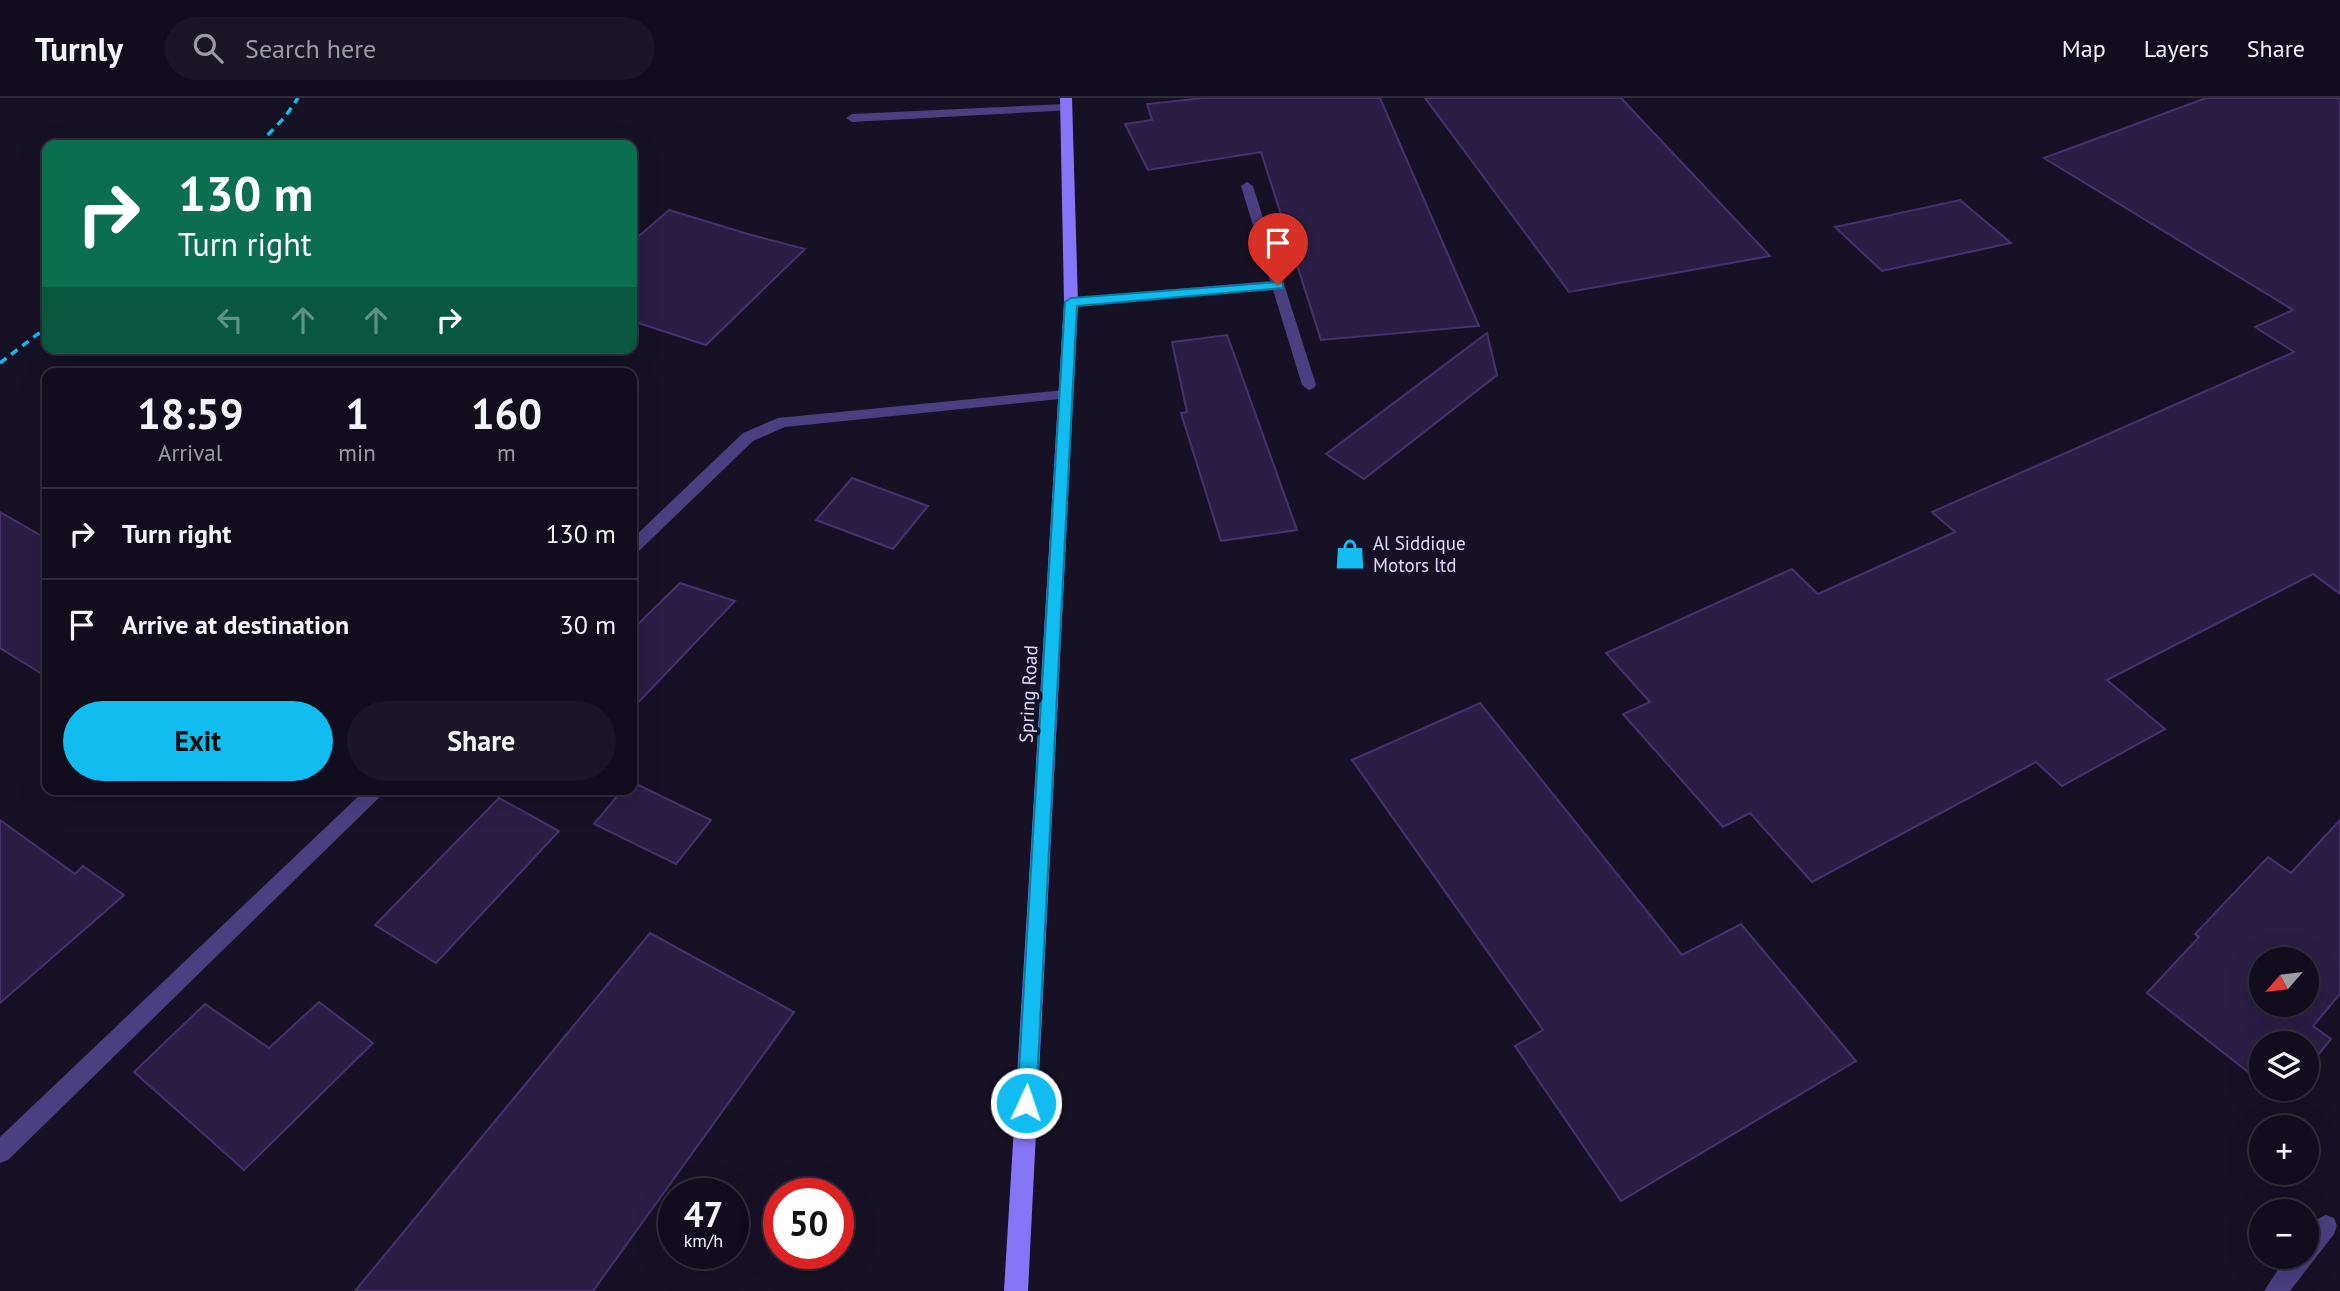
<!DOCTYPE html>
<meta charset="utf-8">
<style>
body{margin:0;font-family:"PT Sans",sans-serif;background:#1a1625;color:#f1f3f6;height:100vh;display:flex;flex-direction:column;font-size:26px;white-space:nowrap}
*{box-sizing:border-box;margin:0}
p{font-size:23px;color:#9c9ca3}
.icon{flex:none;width:38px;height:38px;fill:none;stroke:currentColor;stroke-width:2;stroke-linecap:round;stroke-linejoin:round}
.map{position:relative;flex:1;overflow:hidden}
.drawer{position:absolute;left:42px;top:270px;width:595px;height:427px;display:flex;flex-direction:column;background:#110d1c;border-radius:14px;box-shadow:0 7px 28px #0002,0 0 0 2px #302d3b}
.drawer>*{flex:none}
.hud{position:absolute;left:42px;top:42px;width:595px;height:214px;border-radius:14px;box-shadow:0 7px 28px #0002,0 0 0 2px #302d3b;background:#0b6e4f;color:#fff;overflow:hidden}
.needle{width:46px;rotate:242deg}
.tools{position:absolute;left:2249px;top:849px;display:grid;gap:14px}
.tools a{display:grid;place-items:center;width:70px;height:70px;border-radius:50%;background:#110d1c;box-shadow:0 7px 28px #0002,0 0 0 2px #302d3b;font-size:35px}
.speed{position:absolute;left:658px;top:1080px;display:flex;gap:14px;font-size:35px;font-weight:700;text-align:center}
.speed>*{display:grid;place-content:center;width:91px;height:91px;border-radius:50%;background:#110d1c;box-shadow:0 7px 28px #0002,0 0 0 2px #302d3b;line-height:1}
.speed small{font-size:18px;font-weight:400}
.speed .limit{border:10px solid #d22;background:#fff;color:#111}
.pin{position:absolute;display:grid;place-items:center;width:60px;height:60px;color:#fff;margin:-72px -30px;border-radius:50% 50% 50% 0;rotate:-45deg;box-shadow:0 0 7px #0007}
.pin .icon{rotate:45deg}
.me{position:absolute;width:77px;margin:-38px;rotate:3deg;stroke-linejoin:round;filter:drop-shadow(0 0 5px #0008)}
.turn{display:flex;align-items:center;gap:24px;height:147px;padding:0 21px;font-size:32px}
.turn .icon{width:91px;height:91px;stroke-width:2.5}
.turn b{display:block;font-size:49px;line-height:60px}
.lanes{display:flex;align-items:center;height:66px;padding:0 21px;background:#0003;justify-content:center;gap:35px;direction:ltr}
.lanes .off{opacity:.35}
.eta{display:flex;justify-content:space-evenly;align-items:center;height:119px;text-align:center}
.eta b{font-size:42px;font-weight:700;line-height:49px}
.button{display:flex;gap:14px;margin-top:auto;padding:14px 21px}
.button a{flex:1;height:80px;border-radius:42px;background:#10bcf0;color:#111;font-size:28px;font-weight:700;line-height:80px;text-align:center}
.button a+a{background:#1a1625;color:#f1f3f6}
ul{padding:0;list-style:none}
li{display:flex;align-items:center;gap:21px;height:91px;padding:0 21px;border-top:2px solid #302d3b}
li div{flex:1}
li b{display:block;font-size:26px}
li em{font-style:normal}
header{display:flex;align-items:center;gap:42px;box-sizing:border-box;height:98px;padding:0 35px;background:#110d1c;border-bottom:2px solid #302d3b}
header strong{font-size:33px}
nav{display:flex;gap:38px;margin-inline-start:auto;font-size:24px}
.search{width:490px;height:63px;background:#1a1625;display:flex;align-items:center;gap:18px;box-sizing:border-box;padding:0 24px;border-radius:38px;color:#9c9ca3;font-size:26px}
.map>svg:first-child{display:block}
.building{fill:#2b1e45;stroke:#46316f;stroke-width:2;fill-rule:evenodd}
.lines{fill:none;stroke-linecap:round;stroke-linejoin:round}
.lane{fill:#4a3f81;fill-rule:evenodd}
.street{fill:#4a3f81;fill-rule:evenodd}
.secondary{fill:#8874f6;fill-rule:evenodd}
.rail{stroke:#10bcf0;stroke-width:3.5;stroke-dasharray:8 6;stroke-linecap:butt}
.route{fill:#10bcf0;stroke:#0a7a9c;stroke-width:2}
.labels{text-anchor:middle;stroke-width:7;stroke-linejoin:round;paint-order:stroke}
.poi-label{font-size:19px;fill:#e0d7fc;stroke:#171125;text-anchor:start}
.street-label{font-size:19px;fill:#e0d7fc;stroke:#171125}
</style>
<header>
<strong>Turnly</strong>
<div class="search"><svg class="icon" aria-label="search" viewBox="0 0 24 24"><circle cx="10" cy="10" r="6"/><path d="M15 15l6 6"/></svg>Search here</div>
<nav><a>Map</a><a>Layers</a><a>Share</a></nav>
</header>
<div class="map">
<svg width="2340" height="1193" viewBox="0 0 2340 1193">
<rect width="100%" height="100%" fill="#171125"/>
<!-- building -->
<path class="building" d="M1203,0H1380L1479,228L1321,242L1261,54L1148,72L1125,26L1152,22L1147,6Z
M1425,0H1621L1770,158L1569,194Z
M2206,0H2340V496L2313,476L2107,582L2165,631L2062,688L2036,664L1812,784L1750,715L1723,729L1623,616L1650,604L1606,555L1792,471L1818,496L1955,434L1932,414L2294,254L2255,229L2293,212L2044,60Z
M1960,102L2011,145L1882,173L1835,129Z
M669,112L748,136L805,151L706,247L632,223V144Z
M1487,235L1497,277L1364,381L1326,356Z
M1227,237L1234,256L1297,432L1221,443L1181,315L1187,314L1172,244Z
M852,380L928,408L893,451L816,422Z
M0,414L47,441V579L0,550Z
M680,485L735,503L632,611V532Z
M1480,605L1682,857L1741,826L1856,963L1621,1103L1515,948L1543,932L1352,662Z
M632,684L711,722L676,766L594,726L623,691H632Z
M499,700L559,733L436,865L375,827Z
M0,722L75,776L83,768L124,797L0,905Z
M2340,722V896L2313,928L2331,941L2306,972V945H2261V984L2147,895L2199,839L2195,836L2268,759L2291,775ZM2261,861H2306V906H2261Z
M650,835L794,914L593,1193H355Z
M319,904L373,945L244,1072L134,974L205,906L269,950Z"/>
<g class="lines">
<!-- lane -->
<path class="lane" d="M1067,6L1071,8V12L852,24L846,20L852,16Z
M1247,84L1253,88L1316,287L1314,290L1309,292L1302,287L1273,192L1066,207L1064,204L1071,200L1270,183L1241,88Z
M2326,1117L2334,1120L2337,1128L2334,1136L2290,1193H2264L2287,1158H2306C2306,1140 2306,1125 2326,1117Z"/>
<!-- street -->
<path class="street" d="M1065,292L1070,294L1072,297L1070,300L785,329L753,343L638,454L632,456V441L743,335L778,320Z
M366,691H388L8,1062L0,1065V1039Z"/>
<!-- secondary -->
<path class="secondary" d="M1060,0H1072L1078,204L1028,1193H1004L1064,204Z"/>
<!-- rail -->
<path class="rail" d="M258,47L285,19L298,0
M0,265L47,229"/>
</g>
<!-- route -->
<path class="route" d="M1278,184L1283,185V190L1077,208L1036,1005L1033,1012L1026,1015L1019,1012L1017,1005L1065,204L1071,200Z"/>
<!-- icons -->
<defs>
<g id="shop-bare" transform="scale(2.415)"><path d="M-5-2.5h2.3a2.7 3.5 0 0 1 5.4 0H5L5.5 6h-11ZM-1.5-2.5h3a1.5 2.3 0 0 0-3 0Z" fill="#10bcf0" stroke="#171125" stroke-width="2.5" paint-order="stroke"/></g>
</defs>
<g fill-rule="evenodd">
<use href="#shop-bare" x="1350" y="456"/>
</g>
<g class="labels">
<!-- poi labels -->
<g class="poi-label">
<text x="1373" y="452">Al Siddique<tspan x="1373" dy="22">Motors ltd</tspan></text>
</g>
<!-- street labels -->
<g class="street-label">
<text transform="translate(1028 596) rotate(-87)" y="7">Spring Road</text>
</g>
</g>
</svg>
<div class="tools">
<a><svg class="needle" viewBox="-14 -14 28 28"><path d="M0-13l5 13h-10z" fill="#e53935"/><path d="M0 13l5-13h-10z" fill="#9c9ca3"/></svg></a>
<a><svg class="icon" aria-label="layers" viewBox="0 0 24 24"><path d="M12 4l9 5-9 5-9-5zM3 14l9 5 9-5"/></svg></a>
<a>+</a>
<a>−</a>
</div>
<div class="speed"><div>47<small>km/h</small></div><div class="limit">50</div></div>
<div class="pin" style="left:1278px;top:187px;background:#d93025"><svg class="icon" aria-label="arrive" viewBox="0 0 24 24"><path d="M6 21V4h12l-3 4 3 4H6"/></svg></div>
<svg class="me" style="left:1026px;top:1005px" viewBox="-20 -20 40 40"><circle r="17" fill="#10bcf0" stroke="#fff" stroke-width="3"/><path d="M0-11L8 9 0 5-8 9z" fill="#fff"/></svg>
<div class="hud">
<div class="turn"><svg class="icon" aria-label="right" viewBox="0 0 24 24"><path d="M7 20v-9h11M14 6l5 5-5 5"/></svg><div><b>130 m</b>Turn right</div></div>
<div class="lanes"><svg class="icon off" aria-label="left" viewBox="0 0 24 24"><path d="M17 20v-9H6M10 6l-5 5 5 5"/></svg><svg class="icon off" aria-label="ahead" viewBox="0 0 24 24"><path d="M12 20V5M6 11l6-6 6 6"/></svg><svg class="icon off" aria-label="ahead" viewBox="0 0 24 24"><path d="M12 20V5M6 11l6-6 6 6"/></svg><svg class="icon" aria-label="right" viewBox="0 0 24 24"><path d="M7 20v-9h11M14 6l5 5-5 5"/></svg></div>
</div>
<section class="drawer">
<div class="eta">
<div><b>18:59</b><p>Arrival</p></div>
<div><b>1</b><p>min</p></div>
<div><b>160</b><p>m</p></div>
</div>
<ul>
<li><svg class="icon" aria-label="right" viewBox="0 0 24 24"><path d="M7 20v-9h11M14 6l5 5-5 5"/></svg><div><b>Turn right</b></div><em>130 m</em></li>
<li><svg class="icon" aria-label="arrive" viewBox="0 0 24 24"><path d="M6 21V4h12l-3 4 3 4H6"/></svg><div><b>Arrive at destination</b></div><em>30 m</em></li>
</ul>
<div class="button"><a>Exit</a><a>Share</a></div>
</section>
</div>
